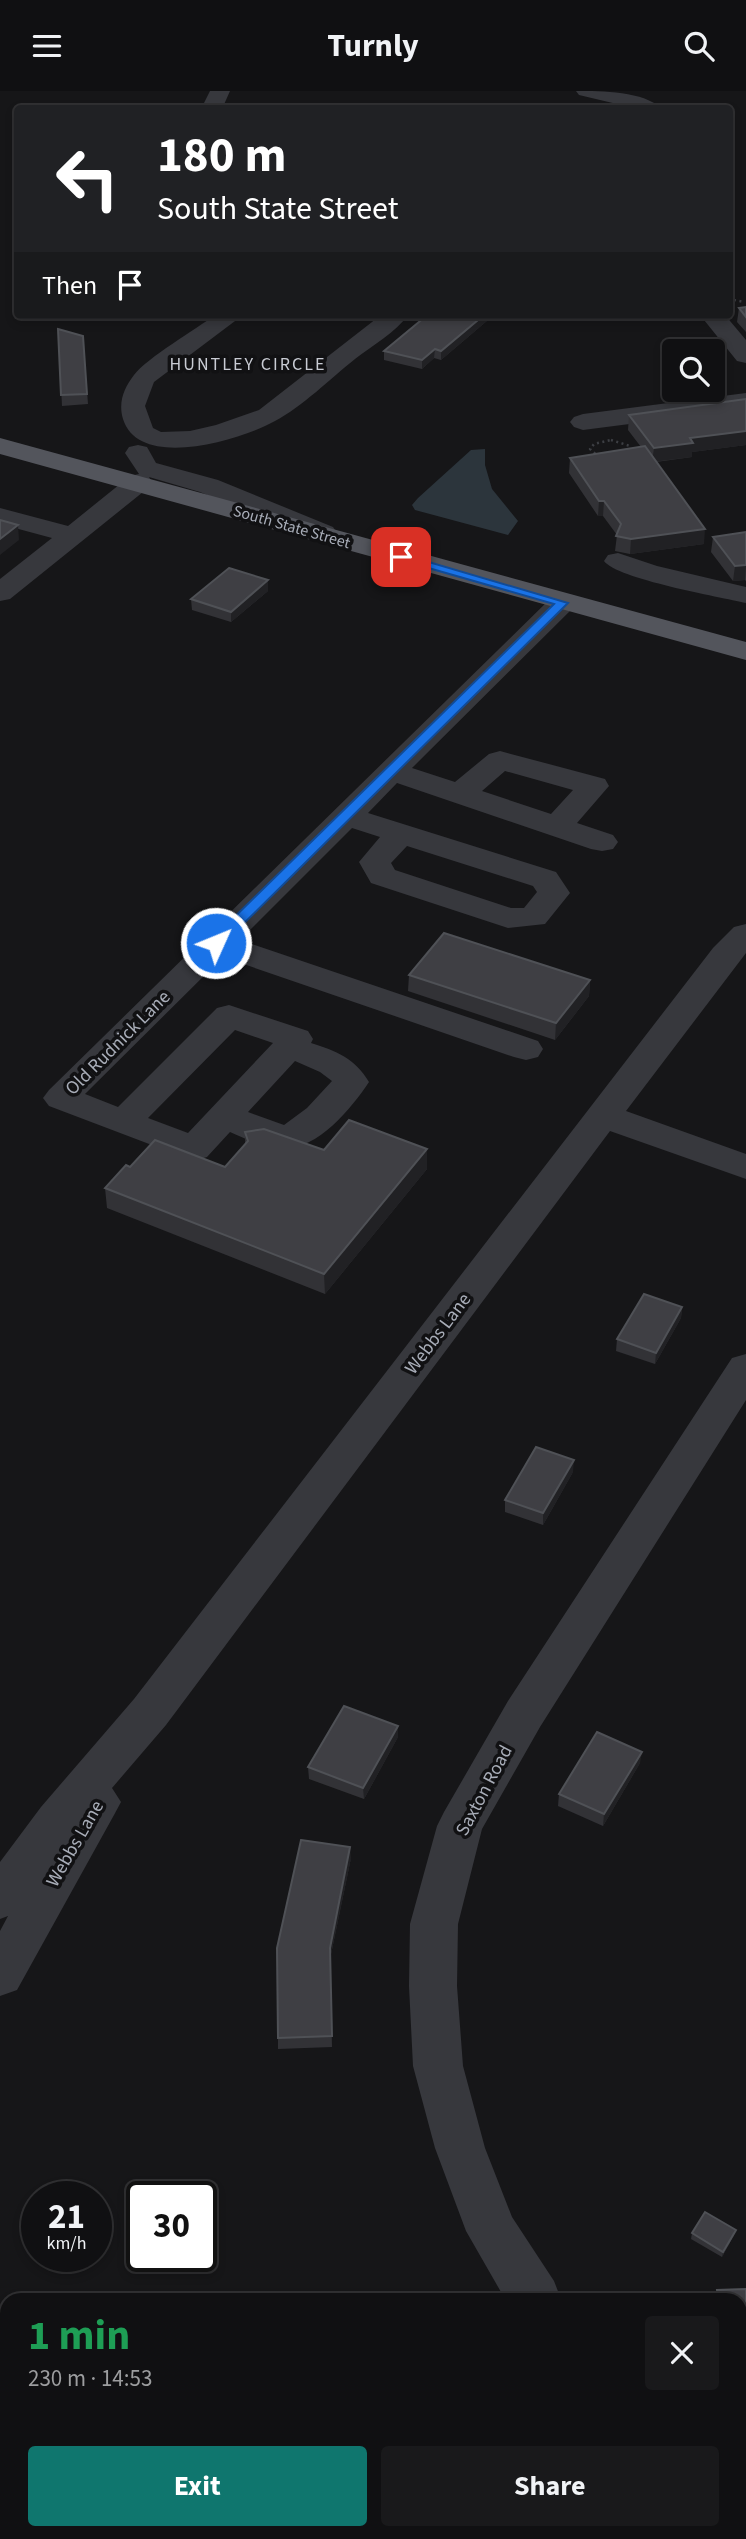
<!DOCTYPE html>
<meta charset="utf-8">
<style>
body{margin:0;font-family:"Source Sans 3",sans-serif;background:#19191b;color:#f1f3f6;height:100vh;display:flex;flex-direction:column;font-size:26px;white-space:nowrap}
*{box-sizing:border-box;margin:0}
p{font-size:23px;color:#9c9d9f}
.icon{flex:none;width:38px;height:38px;fill:none;stroke:currentColor;stroke-width:2;stroke-linecap:round;stroke-linejoin:round}
.map{position:relative;flex:1;overflow:hidden}
.details{position:absolute;left:0px;top:2202px;width:747px;height:247px;display:flex;flex-direction:column;background:#101012;border-radius:21px 21px 0 0;box-shadow:0 4px 10px #0003,0 0 0 2px #303032}
.details>*{flex:none}
.hud{position:absolute;left:14px;top:14px;width:719px;height:214px;border-radius:7px;box-shadow:0 4px 10px #0003,0 0 0 2px #303032;background:#202124;color:#fff;overflow:hidden}
.controls{position:absolute;left:662px;top:248px;display:grid;gap:14px}
.controls a{display:grid;place-items:center;width:63px;height:63px;border-radius:7px;background:#101012;box-shadow:0 4px 10px #0003,0 0 0 2px #303032;font-size:35px}
.speed{position:absolute;left:21px;top:2090px;display:flex;gap:14px;font-size:35px;font-weight:700;text-align:center}
.speed>*{display:grid;place-content:center;width:91px;height:91px;border-radius:50%;background:#101012;box-shadow:0 4px 10px #0003,0 0 0 2px #303032;line-height:1}
.speed small{font-size:18px;font-weight:400}
.speed .limit{border:4px solid #111;border-radius:10px;background:#fff;color:#111}
.pin{position:absolute;display:grid;place-items:center;width:60px;height:60px;color:#fff;margin:-30px;border-radius:14px;box-shadow:0 4px 10px #0006}
.me{position:absolute;width:77px;margin:-38px;rotate:46deg;stroke-linejoin:round;filter:drop-shadow(0 0 5px #0008)}
.turn{display:flex;align-items:center;gap:24px;height:147px;padding:0 28px;font-size:32px}
.turn .icon{width:91px;height:91px;stroke-width:2.5}
.turn b{display:block;font-size:49px;line-height:60px}
.then{display:flex;align-items:center;height:66px;padding:0 28px;background:#0003;gap:14px;font-size:26px}
.round{display:grid;place-items:center;flex:none;width:74px;height:74px;border-radius:7px;background:#19191b}
.overview{display:flex;align-items:center;justify-content:space-between;height:119px;padding:0 28px}
h1{font-size:42px;font-weight:700;line-height:52px;color:#1e9e55}
.cta{display:flex;gap:14px;margin-top:auto;padding:14px 28px}
.cta a{flex:1;height:80px;border-radius:7px;background:#0f766e;color:#fff;font-size:28px;font-weight:700;line-height:80px;text-align:center}
.cta a+a{background:#19191b;color:#f1f3f6}
header{display:flex;justify-content:space-between;align-items:center;height:91px;padding:0 28px;background:#101012;font-size:32px;font-weight:700}
.map>svg:first-child{display:block}
.water{fill:#2c353c}
.lines{fill:none;stroke-linecap:round;stroke-linejoin:round}
.path{stroke:#3d3f44;stroke-width:2.5;stroke-dasharray:2 3.5;stroke-linecap:butt}
.minor{fill:#37383d;fill-rule:evenodd}
.major{fill:#53555c;fill-rule:evenodd}
.wall{fill:#323236}
.shaded-wall{fill:#212124}
.building{fill:#3f3f44;stroke:#4f5156;stroke-width:2}
.route{fill:#1a73e8;stroke:#114b97;stroke-width:2}
.labels{text-anchor:middle;stroke-width:7;stroke-linejoin:round;paint-order:stroke}
.far-street-label{font-size:16px;fill:#a8adb8;stroke:#111113}
.far-neighbourhood-label{font-size:18px;letter-spacing:2px;fill:#c9ccd4;stroke:#111113}
.street-label{font-size:19px;fill:#a8adb8;stroke:#111113}
</style>
<header><svg class="icon" aria-label="menu" viewBox="0 0 24 24"><path d="M4 6h16M4 12h16M4 18h16"/></svg>Turnly<svg class="icon" aria-label="search" viewBox="0 0 24 24"><circle cx="10" cy="10" r="6"/><path d="M15 15l6 6"/></svg></header>
<div class="map">
<svg width="746" height="2448" viewBox="0 0 746 2448">
<rect width="100%" height="100%" fill="#161618"/>
<!-- water -->
<path class="water" d="M485,358V374L492,398L518,430L508,444L415,419L412,414L418,407L471,359Z"/>
<g class="lines">
<!-- path -->
<path class="path" d="M734,209L744,211
M611,349L630,355L631,363C616,371 602,371 590,358L594,353Z"/>
<!-- minor -->
<path class="minor" d="M210,0H230L222,18H201Z
M576,0C602,0 644,0 662,18H638L579,4Z
M215,224H243L154,291L145,315L153,337L161,341L190,340L216,334L259,319L381,224H408C396,241 372,255 355,268C331,287 302,316 275,330C241,349 139,380 123,328C118,311 124,297 134,284C147,267 196,238 215,224Z
M700,224H725L746,249V272L737,270Z
M746,302V318L583,339L574,336L570,331L574,326L583,323Z
M138,354L147,356L156,372L218,389L333,436L337,442L333,448L323,450L313,448L200,401L149,386L152,391L148,397L10,508L0,510V488L52,447L0,433V417L68,435L130,385L139,383L125,362L129,356Z
M618,462L657,475L746,496V512C720,506 617,488 604,470L608,464Z
M562,504L572,506L576,512L572,518L412,677L455,691L489,663L500,660L605,688L609,695L577,732L613,744L618,751L613,758L602,760L591,758L397,692L368,722L556,781L570,802L545,833L508,837L371,792L359,771L380,746L352,737L240,849L538,950L543,958L538,966L526,969L514,966L223,866L85,1003L118,1016L217,917L229,914L308,940L313,948L311,952C336,960 355,967 369,991C351,1018 318,1058 283,1058C266,1058 246,1048 230,1041L207,1066L194,1070L49,1015L43,1007L49,999L552,506ZM505,680L573,699L551,723L482,700ZM407,755L533,795L537,801L524,817H511L395,779L391,772ZM235,939L273,952L188,1042L148,1027ZM295,970L320,981L332,990L307,1017L284,1034L248,1021Z
M746,833V862L626,1020L746,1063V1088L610,1040L166,1634L112,1697L121,1711L114,1724L17,1899L0,1905V1840L8,1825L0,1828V1771L41,1716L134,1608L713,857L734,836Z
M746,1263V1309L540,1636L482,1738L458,1833L457,1895L463,1975L485,2057L512,2126L554,2190L561,2208H505L466,2140L435,2057L413,1975L409,1895L410,1833L437,1735L444,1721L508,1610L732,1267Z
M740,2374L746,2377V2434L740,2431Z"/>
<!-- major -->
<path class="major" d="M0,347L746,551V569L0,363Z"/>
</g>
<!-- wall -->
<path class="wall" d="M746,216V241L737,231L739,217Z
M488,229L441,269L434,267L422,278L384,269V260Z
M58,238L83,245L88,313L62,315Z
M746,308V354L692,361V366L656,371L704,453L630,463L615,460L617,444L603,425H598L569,382L570,367L641,356L628,339L629,324Z
M746,441V490L745,489L733,490L711,461L713,446Z
M268,500L231,531L192,519L191,508Z
M409,884L590,889L589,905L555,949L408,900Z
M245,1041L324,1059L427,1058V1078L325,1203L107,1117L105,1097L130,1076H225L245,1053Z
M682,1216L681,1227L655,1273L616,1260L617,1248Z
M573,1381L543,1434L505,1421V1409Z
M398,1646L364,1708L309,1688L308,1676Z
M640,1672L603,1735L558,1715L559,1703Z
M351,1767L330,1868L332,1956L278,1958V1947Z
M692,2142L734,2144L722,2166L691,2148Z
M746,2198V2262H740V2208H715L717,2199Z"/>
<!-- shaded-wall -->
<path class="shaded-wall" d="M484,224H488V229L441,269V260Z
M435,258L434,267L422,278V269Z
M746,340V354L692,361V366L652,371L654,357L690,347Z
M599,410H604L603,425H598Z
M18,434L19,449L0,464V448Z
M705,438L704,453L630,463L631,448Z
M746,474L745,489L733,490L735,475Z
M268,489V500L231,531V521Z
M590,889L589,905L555,949L556,932Z
M427,1058V1078L325,1203L324,1183Z
M682,1216L681,1227L655,1273L656,1262Z
M574,1369L573,1381L543,1434V1422Z
M398,1635V1646L364,1708L363,1697Z
M642,1661L640,1672L603,1735L604,1723Z
M350,1756L351,1767L330,1868V1857Z
M736,2139L734,2144L722,2166L723,2161Z"/>
<!-- building -->
<path class="building" d="M746,216V226L739,217Z
M451,224H484L441,260L435,258L422,269L384,260L425,226Z
M58,238L83,245L87,303L61,304Z
M746,308V340L690,347L693,352L654,357L629,324Z
M645,355L705,438L631,448L616,445L621,433L604,410H599L570,367Z
M0,429L18,434L0,448Z
M746,441V474L735,475L713,446Z
M229,477L268,489L231,521L191,508Z
M444,842L590,889L556,932L409,884Z
M349,1029L427,1058L324,1183L105,1097L126,1074L130,1076L155,1049L225,1076L248,1050L245,1041L264,1038L324,1059Z
M644,1203L682,1216L656,1262L617,1248Z
M536,1356L574,1369L543,1422L505,1409Z
M344,1615L398,1635L363,1697L308,1676Z
M597,1641L642,1661L604,1723L559,1703Z
M301,1749L350,1756L330,1857L332,1945L278,1947L277,1857Z
M705,2121L736,2139L723,2161L692,2142Z
M746,2198V2252H740V2208H718L717,2199Z"/>
<!-- route -->
<path class="route" d="M397,464H405L568,512L221,855H211V849L554,513L397,468Z"/>
<g class="labels">
<!-- far-street labels -->
<g class="far-street-label">
<text transform="translate(292 435) rotate(16)" y="6">South State Street</text>
</g>
<!-- far-neighbourhood labels -->
<g class="far-neighbourhood-label">
<text x="248" y="279">HUNTLEY CIRCLE</text>
</g>
<!-- street labels -->
<g class="street-label">
<text transform="translate(117 951) rotate(-45)" y="7">Old Rudnick Lane</text>
<text transform="translate(437 1242) rotate(-53)" y="7">Webbs Lane</text>
<text transform="translate(483 1699) rotate(-62)" y="7">Saxton Road</text>
<text transform="translate(74 1752) rotate(-60)" y="7">Webbs Lane</text>
</g>
</g>
</svg>
<div class="controls">
<a><svg class="icon" aria-label="search" viewBox="0 0 24 24"><circle cx="10" cy="10" r="6"/><path d="M15 15l6 6"/></svg></a>
</div>
<div class="speed"><div>21<small>km/h</small></div><div class="limit">30</div></div>
<div class="pin" style="left:401px;top:466px;background:#d93025"><svg class="icon" aria-label="arrive" viewBox="0 0 24 24"><path d="M6 21V4h12l-3 4 3 4H6"/></svg></div>
<svg class="me" style="left:216px;top:852px" viewBox="-20 -20 40 40"><circle r="17" fill="#1a73e8" stroke="#fff" stroke-width="3"/><path d="M0-11L8 9 0 5-8 9z" fill="#fff"/></svg>
<div class="hud">
<div class="turn"><svg class="icon" aria-label="left" viewBox="0 0 24 24"><path d="M17 20v-9H6M10 6l-5 5 5 5"/></svg><div><b>180 m</b>South State Street</div></div>
<div class="then">Then<svg class="icon" aria-label="arrive" viewBox="0 0 24 24"><path d="M6 21V4h12l-3 4 3 4H6"/></svg></div>
</div>
<section class="details">
<div class="overview"><div><h1>1 min</h1><p>230 m · 14:53</p></div><a class="round"><svg class="icon" aria-label="close" viewBox="0 0 24 24"><path d="M6 6l12 12M18 6L6 18"/></svg></a></div>
<div class="cta"><a>Exit</a><a>Share</a></div>
</section>
</div>
